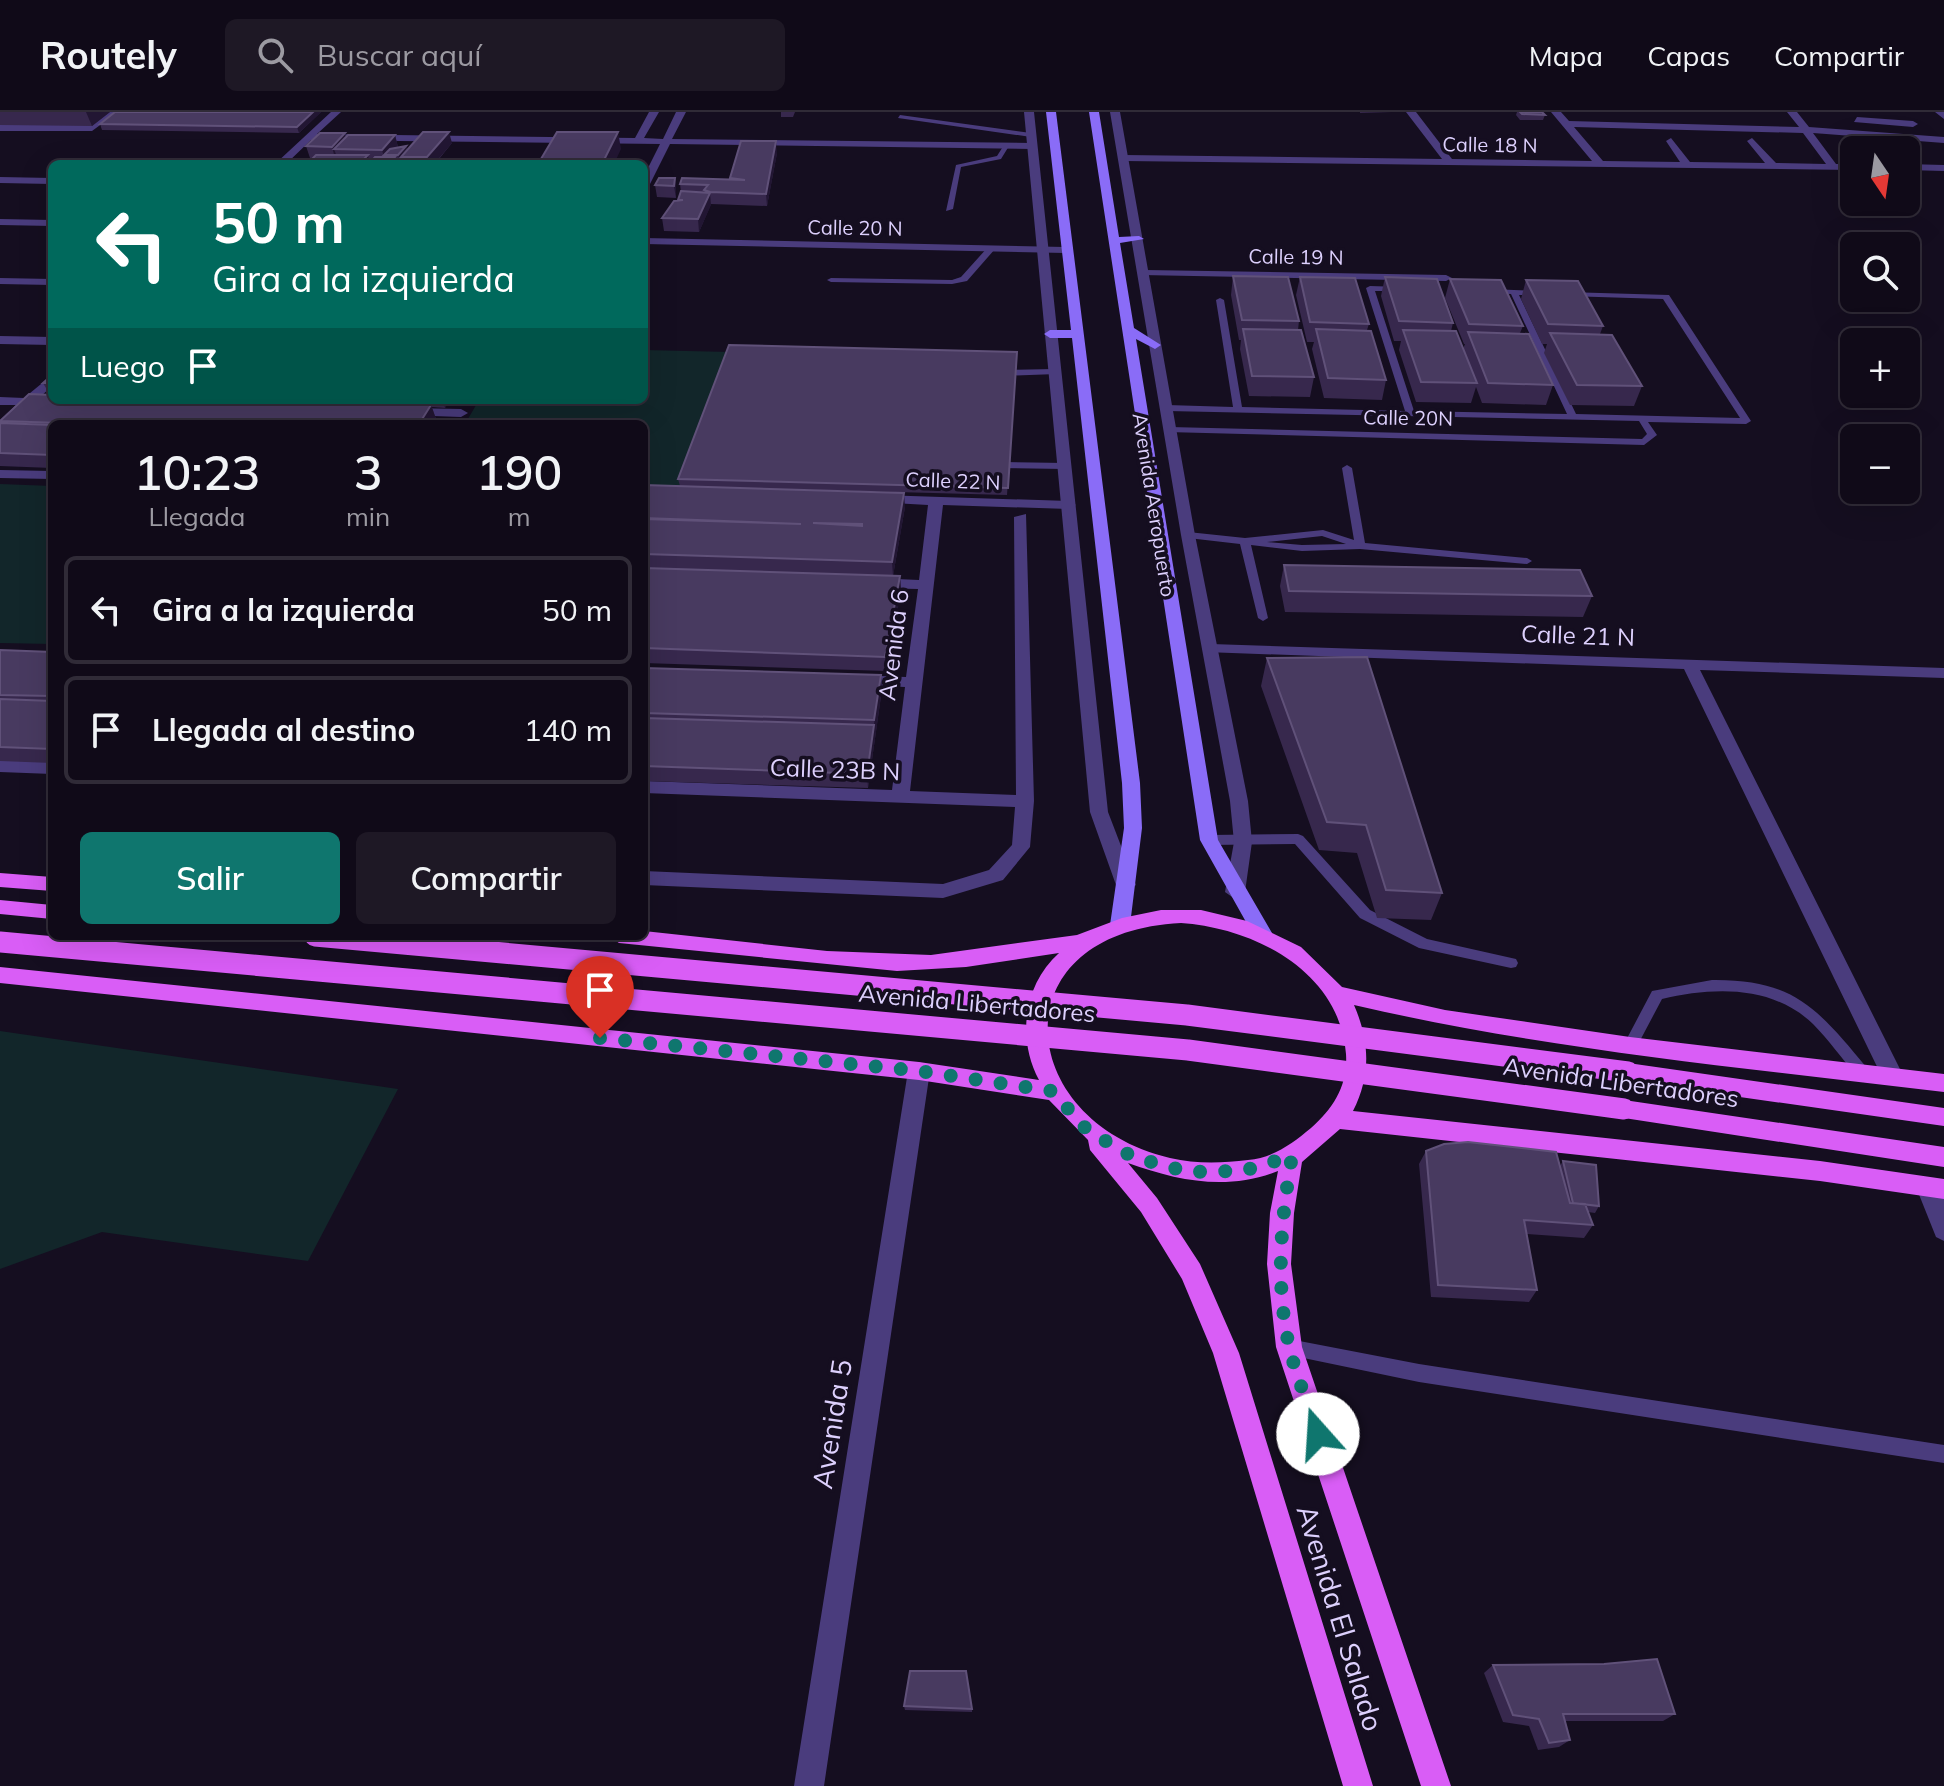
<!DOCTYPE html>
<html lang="es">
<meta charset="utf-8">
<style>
body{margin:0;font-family:Mulish,sans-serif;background:#1e1825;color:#f1f3f6;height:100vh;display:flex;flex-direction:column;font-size:30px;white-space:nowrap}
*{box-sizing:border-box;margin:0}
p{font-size:26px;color:#9c9aa2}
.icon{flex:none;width:44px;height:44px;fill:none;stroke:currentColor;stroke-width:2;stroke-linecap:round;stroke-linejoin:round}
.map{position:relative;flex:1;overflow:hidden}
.side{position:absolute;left:48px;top:308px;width:600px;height:520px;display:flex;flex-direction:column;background:#100a18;border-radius:12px;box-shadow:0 8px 32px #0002,0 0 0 2px #302b37}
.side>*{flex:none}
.guide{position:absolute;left:48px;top:48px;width:600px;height:244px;border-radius:12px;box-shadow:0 8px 32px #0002,0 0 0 2px #302b37;background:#00695c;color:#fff;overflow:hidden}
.needle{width:52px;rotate:167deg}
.tools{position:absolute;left:1840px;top:24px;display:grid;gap:16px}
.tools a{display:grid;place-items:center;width:80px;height:80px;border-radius:12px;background:#100a18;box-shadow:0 8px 32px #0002,0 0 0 2px #302b37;font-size:40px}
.pin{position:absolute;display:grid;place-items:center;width:68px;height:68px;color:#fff;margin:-82px -34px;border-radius:50% 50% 50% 0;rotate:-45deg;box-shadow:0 0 8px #0007}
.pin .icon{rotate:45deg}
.me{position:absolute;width:88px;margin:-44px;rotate:341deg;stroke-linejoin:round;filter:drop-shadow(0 0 6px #0008)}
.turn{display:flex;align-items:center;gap:28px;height:168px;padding:0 32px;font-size:36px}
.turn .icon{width:104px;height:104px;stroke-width:2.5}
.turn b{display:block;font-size:56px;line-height:68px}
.then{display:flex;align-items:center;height:76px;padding:0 32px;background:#0003;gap:16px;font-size:30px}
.eta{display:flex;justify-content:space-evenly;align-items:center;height:136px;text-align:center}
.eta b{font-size:48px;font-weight:600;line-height:56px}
.cta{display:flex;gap:16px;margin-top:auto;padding:16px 32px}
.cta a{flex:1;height:92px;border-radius:12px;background:#0f766e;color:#fff;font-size:32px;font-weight:600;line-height:92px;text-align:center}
.cta a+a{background:#1e1825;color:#f1f3f6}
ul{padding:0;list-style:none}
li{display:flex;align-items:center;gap:24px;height:108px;margin:0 16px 12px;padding:0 16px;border:4px solid #302b37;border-radius:12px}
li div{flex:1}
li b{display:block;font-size:30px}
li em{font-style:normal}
header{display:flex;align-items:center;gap:48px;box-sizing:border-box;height:112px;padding:0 40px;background:#100a18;border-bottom:2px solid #302b37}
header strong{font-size:38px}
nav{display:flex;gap:44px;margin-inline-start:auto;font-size:28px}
.search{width:560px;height:72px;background:#1e1825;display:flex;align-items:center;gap:20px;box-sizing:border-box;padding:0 28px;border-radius:12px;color:#9c9aa2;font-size:30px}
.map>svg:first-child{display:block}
.green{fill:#12262a}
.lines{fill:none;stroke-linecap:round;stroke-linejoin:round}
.service{fill:#4a3c7d;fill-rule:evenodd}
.minor{fill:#4a3c7d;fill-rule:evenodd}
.tertiary{fill:#4a3c7d;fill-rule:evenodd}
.secondary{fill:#8a6cf7;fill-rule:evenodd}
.primary{fill:#d95df6;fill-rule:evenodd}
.primary-bridge{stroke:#d95df6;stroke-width:21}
.wall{fill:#37284d}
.shaded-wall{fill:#221633}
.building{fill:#483a60;stroke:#605179;stroke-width:2;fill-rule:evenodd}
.route{stroke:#0f766e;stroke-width:14;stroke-dasharray:0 25.2}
.labels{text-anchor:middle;stroke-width:7;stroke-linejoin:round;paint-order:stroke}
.far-street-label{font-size:20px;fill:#ddd0fd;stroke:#150e20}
.street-label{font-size:24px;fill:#ddd0fd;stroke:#150e20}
.near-street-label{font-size:28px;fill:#ddd0fd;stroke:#150e20}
</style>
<header>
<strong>Routely</strong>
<div class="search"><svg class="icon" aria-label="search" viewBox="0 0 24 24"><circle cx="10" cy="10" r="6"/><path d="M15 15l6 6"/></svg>Buscar aquí</div>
<nav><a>Mapa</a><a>Capas</a><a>Compartir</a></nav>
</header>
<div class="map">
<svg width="1944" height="1674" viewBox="0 0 1944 1674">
<rect width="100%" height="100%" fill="#150e20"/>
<!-- green -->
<path class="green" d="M644,238L730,240L680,374L644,373V312H465L479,288H644Z
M0,372L52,374V532L0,531Z
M0,919L398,977L308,1149L102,1120L0,1157Z"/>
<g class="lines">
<!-- service -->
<path class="service" d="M900,3L1031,21L1034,23L1031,25L898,6Z
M1004,33L1009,34L1001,47L961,55L953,97L946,99L956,53L997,44Z
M988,135L995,137L967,169L952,172L831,170L827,168L831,166L952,168L961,165Z
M1370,174L1402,175L1406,177L1402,179H1375L1414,299L1567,302L1511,182L1487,181V177H1490L1542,179L1546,181L1542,183H1519L1576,302L1740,306L1663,187L1566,184L1562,182L1566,180L1669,183L1751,309L1746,312L1648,310L1657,323L1644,333L1167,320L1165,318L1170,315L1642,327L1647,322L1639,309L1167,299L1162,296L1167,293L1233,295L1216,188L1220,186L1224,188L1242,295L1405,299L1366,176Z
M1054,257L1058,260L1057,262L999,264L995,261L999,258Z
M997,346L1002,350L1065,351L1070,354L1065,357L997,356L992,353L994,347Z
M1347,353L1352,356L1365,431L1527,446L1532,449L1527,452L1360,437L1302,439L1251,433L1268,506L1263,509L1258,506L1240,432L1188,426L1183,423L1188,420L1245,426L1323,418L1354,428L1342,356ZM1322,424L1346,432L1302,433L1267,430Z
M1298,722L1303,724L1370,798L1427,827L1516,847L1518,851L1516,855L1511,856L1419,836L1360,806L1295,732L1209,733L1202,728L1209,723Z
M1712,868C1794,867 1818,897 1867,956L1870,960L1867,964L1862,966L1857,964C1842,947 1829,928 1813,912C1772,873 1714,875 1662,887L1635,938H1625L1623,934L1652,879Z
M1289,1227L1419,1252L1944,1333V1351L1419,1270L1289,1243L1283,1241L1280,1235L1283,1229Z"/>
<!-- minor -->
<path class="minor" d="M107,0H118L92,19H0V13H90Z
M331,0H341L317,22L635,26L649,0H659L644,26L663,27L676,0H686L672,27L1032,31L1037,34L1032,37L670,32L649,74L644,77V64L660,32L311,28L286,52H275Z
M1406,0H1416L1452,47L1592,49L1551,0H1561L1569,9L1799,15L1787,0H1797L1809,15L1944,25V31L1813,21L1836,52H1854V58L1124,49L1119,46L1124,43L1442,47ZM1574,15L1803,21L1826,52L1776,51L1752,26L1747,29L1765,51L1690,50L1671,26L1666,29L1680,50L1603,49Z
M1935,0H1944V7Z
M1857,5L1913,9L1918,12L1913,15L1854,10Z
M1906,52L1944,53V59L1906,58Z
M0,65L52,66V72L0,71Z
M0,107L52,108V114L0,113Z
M644,126L1065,135L1070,138L1065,141L644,132Z
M1145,158L1446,163L1452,166L1446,169L1141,163L1139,161Z
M0,166L52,167V173L0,172Z
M0,224L52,225V233L0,232Z
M52,263V274L39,286L55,290L54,293H31L0,319V308L16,293H0V285L24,286Z
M409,296L461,297L468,301L461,305L404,303L402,300Z
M0,358L52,359V367L0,366Z
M880,383L1069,389L1076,393L1069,397L943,393L910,679L1016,683L1014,405L1026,402L1034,689L1030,735L1003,768L943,786L644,773V759L943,772L989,758L1012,733L1015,695L644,681V669L892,678L905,575L854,573L846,568L854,563L906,565L918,477L874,476L866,471L874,466L919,468L928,393L875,390V384Z
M1211,532L1944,556V566L1700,558L1903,963L1900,969L1892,972L1884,969L1684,557L1205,540L1203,537Z
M0,648L52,650V662L0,660Z
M919,950L927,953L930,959L824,1674H794L908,959L911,953Z
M1928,1065L1936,1068L1944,1087V1129L1936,1125L1916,1075L1920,1068Z"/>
<!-- tertiary -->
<path class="tertiary" d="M1024,0H1034L1108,700L1136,773L1126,780L1116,773L1090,700Z
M1110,0H1120L1195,423L1248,689L1252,730L1245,780L1235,787L1225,780L1234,730L1230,689L1181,423Z"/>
<!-- secondary -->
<path class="secondary" d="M1046,0H1056L1140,671L1142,716L1130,813L1120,820L1110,813L1124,716L1122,671L1072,226H1050L1044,222L1050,218H1071Z
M1089,0H1099L1119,125L1139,124L1144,127L1120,131L1134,216L1161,233L1155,237L1136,227L1218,728L1272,821L1262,828L1255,826L1200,728Z"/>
<!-- primary -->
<path class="primary" d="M0,761L52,765V779L0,775Z
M0,788L52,793V807L0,802Z
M1161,798H1201L1247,809L1301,835L1342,875L1445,898L1630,925L1944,962V980C1746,956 1548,938 1354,893C1370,930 1371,963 1353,999L1820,1049L1944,1067V1087L1820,1069L1340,1017L1302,1050L1294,1101L1291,1152L1302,1235L1451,1674H1421L1276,1235L1267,1152L1270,1101L1278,1059C1227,1079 1178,1069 1128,1051L1157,1086L1200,1152L1239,1241L1373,1674H1343L1213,1241L1182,1167L1141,1100L1090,1038L1088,1028L1049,988L919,968L0,871V855L919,950L1039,968C1017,927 1023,873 1059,841L966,855L897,859L619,831L609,824H644V819L827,839L931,843L1077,823L1122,806ZM1181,811C1255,816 1340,860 1346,942C1348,973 1334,996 1311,1016C1293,1031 1273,1046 1248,1048C1222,1051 1196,1052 1170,1046C1013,1009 997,820 1181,811Z
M1628,951L1944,996V1014L1628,969L1620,966L1617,960L1620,954Z
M1624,988L1944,1035V1055L1624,1006L1616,1004L1613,997L1616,990Z"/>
<!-- primary-bridge -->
<path class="primary-bridge" d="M315,824L1187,903L1628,960
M0,830L1188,938L1624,997"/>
</g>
<!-- wall -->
<path class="wall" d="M0,0H110L92,14L0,13Z
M321,0L299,21L102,18L100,12Z
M781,0H795L793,5H781Z
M1360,0H1392L1360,1Z
M1517,0H1542L1545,3L1543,8H1520L1516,3Z
M395,23L398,35L397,36L406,34L407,37L452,31L435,52H444H403L401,47L400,49H396L397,51L369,49L367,52H312L311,48L313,46H310L306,34L346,25Z
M777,41L767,94L711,92L699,120L664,119L662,106L678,89L681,80L680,72L730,67V66Z
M675,66L676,78V86L657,85L655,73Z
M1233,164L1299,209L1298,218L1314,265L1310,285L1249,284L1240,237L1241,228H1239L1231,183Z
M1300,165L1369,212L1367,218L1386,268L1382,288L1324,286L1312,237L1314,230H1307L1296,183Z
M1385,165L1453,211L1451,219L1463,237L1465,232H1464L1445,186L1450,167L1523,214L1520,221L1553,273L1546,293L1482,291L1476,275L1471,291L1416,290L1399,238L1401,229H1394L1381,184Z
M1526,168L1603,214L1600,222L1642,274L1634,294L1570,293L1544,241L1547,232H1542L1521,187Z
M1017,240L1007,383L784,377L905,395L893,464H900L901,479L886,559L644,551V373L680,374L678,367Z
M52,263V288H450L445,296L432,295L436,307L432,312H52V356L0,354V309L50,283L43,271Z
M1284,453L1592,484L1583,505L1285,500L1280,474Z
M0,538L52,540V651L0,649Z
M1267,546L1442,781L1431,808L1377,806L1357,741L1319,738L1261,574Z
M644,556L882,577L868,676L644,669Z
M1426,1039L1560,1054L1563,1049L1599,1094L1595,1101L1588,1100L1593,1113L1584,1126L1527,1122L1537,1178L1529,1190L1431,1185L1419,1052Z
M1493,1553L1675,1602L1663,1609H1565L1570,1628L1559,1635L1538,1638L1529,1614L1503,1610L1484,1561Z
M904,1594L972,1597V1600L905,1598Z"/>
<!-- shaded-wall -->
<path class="shaded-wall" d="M86,0H110L92,14Z
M313,0H321L299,21L297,15Z
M449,20L452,31L434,52H429L427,45Z
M618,20L621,37L614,52H602Z
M345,21L348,33L334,37L337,45L335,46L332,35Z
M395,23L398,35L391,43H384L385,49L382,38Z
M776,29L777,41L767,94L766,82Z
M406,34L408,40L401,45V47L400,49L398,43Z
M368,43L369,49L367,52H364L362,49Z
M395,45L397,51L396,52H390Z
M675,66L676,78V86L674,74Z
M710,81L711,93L699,120L698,107Z
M443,288H450L445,296Z
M431,293L436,307L432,312H419Z
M904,381L905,395L893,464L892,450Z
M900,464L901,479L886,559L885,545Z
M881,563L882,577L868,676L867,662Z"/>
<!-- building -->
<path class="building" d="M115,0H313L297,15L100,12Z
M1520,0H1542L1545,3L1522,2Z
M423,20H449L427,45H401Z
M557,20H618L602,52H538Z
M320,21H345L332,35L306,34Z
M348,23H395L382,38L334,37Z
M741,29H776L766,82L710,80L704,78L708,73L680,72L682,66L745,68L730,66Z
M406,34L398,43H384L390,37Z
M316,43H368L362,49L311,48Z
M375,45H395L390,52H369Z
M659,66H675L674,74L655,73Z
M681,79L710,81L698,107L662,106L674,89L683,88H678Z
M1233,164L1288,165L1299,209L1242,208Z
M1300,165L1355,166L1369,212L1310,210Z
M1385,165L1437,167L1453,211L1399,209Z
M1450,167L1501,168L1523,214L1469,212Z
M1526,168L1578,169L1603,214L1548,212Z
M1243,217L1301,218L1314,265L1252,264Z
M1316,217L1371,219L1386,268L1328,266Z
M1403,218L1456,219L1477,271L1421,270Z
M1468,220L1529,222L1553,273L1488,271Z
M1550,221L1612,223L1642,274L1577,273Z
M729,233L1017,240L1008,376L678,367Z
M52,263V271H43Z
M29,282L52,283V288H239L431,293L419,312H92L0,309Z
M0,311L52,313V343L0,341Z
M644,373L904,381L892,450L644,442V407L801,412L644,406ZM813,411L862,412V414Z
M1284,453L1580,458L1592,484L1289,479Z
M644,456L900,464L885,545L644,536Z
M0,538L52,540V584L0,583Z
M1367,545L1442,781L1386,778L1366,713L1327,710L1267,546Z
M644,556L881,563L874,608L644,601Z
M0,587L52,589V637L0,635Z
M644,606L874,613L867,662L644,654Z
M1468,1030L1556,1040L1570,1091L1585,1092L1593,1113L1524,1108L1537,1178L1438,1173L1426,1039L1444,1032Z
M1563,1049L1596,1053L1599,1094L1573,1091Z
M1657,1547L1675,1602H1563L1570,1628L1549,1631L1539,1607L1513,1603L1493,1553L1604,1552Z
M910,1559H966L972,1597L904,1594Z"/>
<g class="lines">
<!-- route -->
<path class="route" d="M600,926L919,959L1052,979L1087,1018L1133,1045L1188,1060L1243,1059L1292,1044C1281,1108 1275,1170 1289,1234C1296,1264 1309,1294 1318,1322"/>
</g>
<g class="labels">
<!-- far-street labels -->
<g class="far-street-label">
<text transform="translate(1490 33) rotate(1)" y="7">Calle 18 N</text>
<text transform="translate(855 116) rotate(1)" y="7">Calle 20 N</text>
<text transform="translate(1296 145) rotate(1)" y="7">Calle 19 N</text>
<text transform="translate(1408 306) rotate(1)" y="7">Calle 20N</text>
<text transform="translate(953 369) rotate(2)" y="7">Calle 22 N</text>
<text transform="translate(1154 393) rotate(81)" y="7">Avenida Aeropuerto</text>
</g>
<!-- street labels -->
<g class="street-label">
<text transform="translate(1578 524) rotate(2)" y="8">Calle 21 N</text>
<text transform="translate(894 533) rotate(-83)" y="8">Avenida 6</text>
<text transform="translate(835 658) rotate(2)" y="8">Calle 23B N</text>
<text transform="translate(977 892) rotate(5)" y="8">Avenida Libertadores</text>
<text transform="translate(1621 971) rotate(8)" y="8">Avenida Libertadores</text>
</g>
<!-- near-street labels -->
<g class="near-street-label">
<text transform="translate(832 1312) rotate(-81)" y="10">Avenida 5</text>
<text transform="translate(1340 1506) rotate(73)" y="10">Avenida El Salado</text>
</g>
</g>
</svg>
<div class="tools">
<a><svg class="needle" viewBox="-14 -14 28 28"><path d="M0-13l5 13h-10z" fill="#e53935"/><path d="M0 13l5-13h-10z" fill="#9c9aa2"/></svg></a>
<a><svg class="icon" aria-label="search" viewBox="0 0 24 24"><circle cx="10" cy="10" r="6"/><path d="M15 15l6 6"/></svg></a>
<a>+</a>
<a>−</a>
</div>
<div class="pin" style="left:600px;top:926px;background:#d93025"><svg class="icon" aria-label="arrive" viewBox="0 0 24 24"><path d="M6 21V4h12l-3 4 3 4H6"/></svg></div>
<svg class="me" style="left:1318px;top:1322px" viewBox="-20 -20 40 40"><circle r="19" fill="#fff"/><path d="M0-13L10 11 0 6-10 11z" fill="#0f766e"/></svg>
<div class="guide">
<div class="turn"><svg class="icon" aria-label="left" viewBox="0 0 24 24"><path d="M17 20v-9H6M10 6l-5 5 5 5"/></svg><div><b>50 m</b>Gira a la izquierda</div></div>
<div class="then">Luego<svg class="icon" aria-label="arrive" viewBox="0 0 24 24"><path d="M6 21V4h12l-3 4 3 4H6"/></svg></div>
</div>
<section class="side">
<div class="eta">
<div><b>10:23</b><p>Llegada</p></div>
<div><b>3</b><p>min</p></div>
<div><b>190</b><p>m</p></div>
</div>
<ul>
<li><svg class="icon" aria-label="left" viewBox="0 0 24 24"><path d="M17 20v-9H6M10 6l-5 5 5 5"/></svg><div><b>Gira a la izquierda</b></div><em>50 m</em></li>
<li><svg class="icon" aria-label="arrive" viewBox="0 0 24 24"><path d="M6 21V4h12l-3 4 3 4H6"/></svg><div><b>Llegada al destino</b></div><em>140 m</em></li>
</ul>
<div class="cta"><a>Salir</a><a>Compartir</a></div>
</section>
</div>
